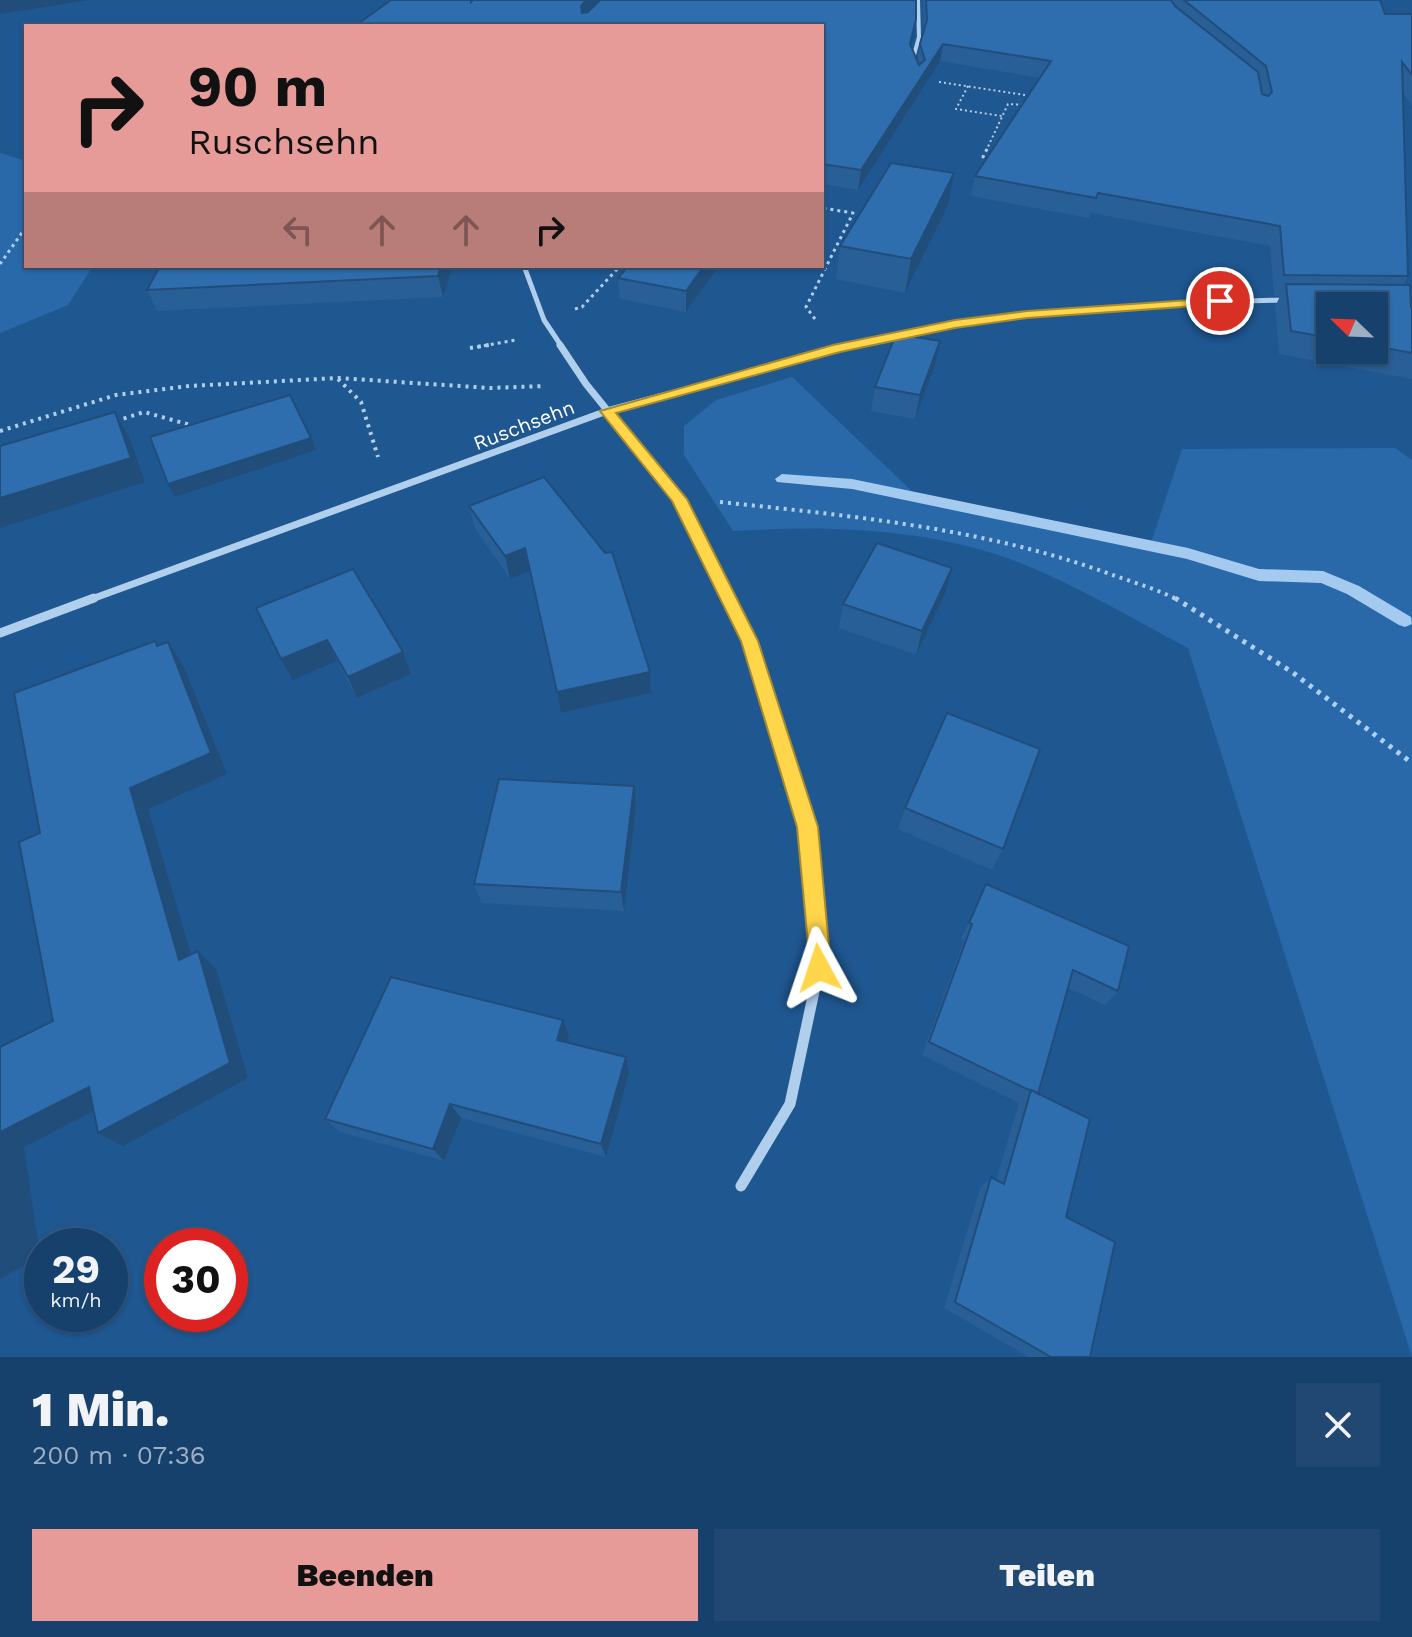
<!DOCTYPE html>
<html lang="de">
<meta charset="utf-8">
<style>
body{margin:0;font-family:"Work Sans",sans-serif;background:#204872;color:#f1f3f6;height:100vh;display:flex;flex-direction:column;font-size:30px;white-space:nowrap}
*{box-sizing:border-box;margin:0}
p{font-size:26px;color:#9eafc2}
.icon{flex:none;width:44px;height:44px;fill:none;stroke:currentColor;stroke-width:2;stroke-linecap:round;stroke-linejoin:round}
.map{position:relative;height:1357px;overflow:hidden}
.drawer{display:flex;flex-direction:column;background:#17416d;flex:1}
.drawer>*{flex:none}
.hud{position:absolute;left:24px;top:24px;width:800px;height:244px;border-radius:0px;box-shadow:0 2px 6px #0004,0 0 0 2px #365a80;background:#e69b98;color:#111;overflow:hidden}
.needle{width:52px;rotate:293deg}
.fabs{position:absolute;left:1316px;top:292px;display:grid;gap:16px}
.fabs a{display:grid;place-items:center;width:72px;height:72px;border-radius:0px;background:#17416d;box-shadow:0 2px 6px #0004,0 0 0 2px #365a80;font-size:40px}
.speed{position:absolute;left:24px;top:1228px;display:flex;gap:16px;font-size:40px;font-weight:700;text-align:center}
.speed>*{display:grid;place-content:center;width:104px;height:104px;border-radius:50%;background:#17416d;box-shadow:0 2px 6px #0004,0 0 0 2px #365a80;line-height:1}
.speed small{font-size:20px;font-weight:400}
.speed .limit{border:12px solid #d22;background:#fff;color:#111}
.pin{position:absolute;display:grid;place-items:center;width:68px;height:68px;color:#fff;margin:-34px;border:4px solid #fff;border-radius:50%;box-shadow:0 2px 8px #0007}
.me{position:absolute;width:88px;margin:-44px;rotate:355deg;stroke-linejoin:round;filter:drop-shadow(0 0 6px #0008)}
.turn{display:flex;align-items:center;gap:28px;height:168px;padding:0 32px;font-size:36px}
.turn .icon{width:104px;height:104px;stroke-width:2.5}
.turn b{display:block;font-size:56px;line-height:68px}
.lanes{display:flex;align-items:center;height:76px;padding:0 32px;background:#0003;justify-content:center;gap:40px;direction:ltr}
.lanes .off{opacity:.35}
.round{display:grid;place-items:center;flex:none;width:84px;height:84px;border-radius:0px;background:#204872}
.summary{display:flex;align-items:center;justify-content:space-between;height:136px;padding:0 32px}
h1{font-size:48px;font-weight:800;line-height:60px}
.cta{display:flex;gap:16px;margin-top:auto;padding:16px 32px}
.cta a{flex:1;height:92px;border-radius:0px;background:#e69b98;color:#111;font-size:32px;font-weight:800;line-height:92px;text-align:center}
.cta a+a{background:#204872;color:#f1f3f6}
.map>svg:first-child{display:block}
.green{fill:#2969aa}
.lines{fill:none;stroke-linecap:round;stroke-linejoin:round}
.stream{fill:#a4caef;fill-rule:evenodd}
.path-far3{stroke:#b0cfed;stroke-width:2;stroke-dasharray:2 3;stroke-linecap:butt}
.path-far2{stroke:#b0cfed;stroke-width:3;stroke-dasharray:3 4;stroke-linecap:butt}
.path-far1{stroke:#b0cfed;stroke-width:4;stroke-dasharray:3 5;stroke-linecap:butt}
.path{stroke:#b0cfed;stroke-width:5;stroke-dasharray:4 6;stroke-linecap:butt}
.street-far4{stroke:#b0cfed;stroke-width:4}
.street-far3{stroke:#b0cfed;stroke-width:5}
.street-far2{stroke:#b0cfed;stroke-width:7}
.street-far1{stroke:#b0cfed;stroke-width:9}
.street{stroke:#b0cfed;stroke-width:11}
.wall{fill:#285f96;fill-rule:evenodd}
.shaded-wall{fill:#214d7a}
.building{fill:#2f6eae;stroke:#214d7a;stroke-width:2}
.route{fill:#ffd54a;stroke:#a68a30;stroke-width:2}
.labels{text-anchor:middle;stroke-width:8;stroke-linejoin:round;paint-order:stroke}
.far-street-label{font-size:20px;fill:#fff;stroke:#1f5791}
</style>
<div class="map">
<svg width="1412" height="1357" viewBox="0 0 1412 1357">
<rect width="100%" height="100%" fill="#1f5791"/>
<!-- green -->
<path class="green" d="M0,153L26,161V266H93L68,305L0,333Z
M792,377L917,496L1027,514L1149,549L1182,449L1395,448L1412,460V1357L1188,648C1133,619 1076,585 1018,562C929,528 827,525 733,531L684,455V426L716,400Z"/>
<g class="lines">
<!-- stream -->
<path class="stream" d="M782,474L852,479L1188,548L1259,569L1323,571L1359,586L1411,617L1412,624L1405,627L1399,625L1347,594L1321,583L1259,581L1187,559L852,489L777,482L775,479Z"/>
<!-- path-far3 -->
<path class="path-far3" d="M939,82L1032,96
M968,86L956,109L1002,116
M986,151L1008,104L1028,105"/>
<!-- path-far2 -->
<path class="path-far2" d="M987,149L983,157L992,161
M0,264L26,227
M575,309L582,307L620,266
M815,319L806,307L853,213L822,208
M477,347L516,340"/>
<!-- path-far1 -->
<path class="path-far1" d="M470,348L489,345
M338,379L361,402L378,457
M116,421L144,412L194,426
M0,431L116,395L189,386L338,378L490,388L544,386
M720,502C852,516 984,528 1110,574C1132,582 1157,589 1178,600"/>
<!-- path -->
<path class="path" d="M1175,598L1292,672L1412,763"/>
<!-- street-far4 -->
<path class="street-far4" d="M912,62L919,37L918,0"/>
<!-- street-far3 -->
<path class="street-far3" d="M524,266L544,320L562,347
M844,347C882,339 920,329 958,324C1067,308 1177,302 1287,300"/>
<!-- street-far2 -->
<path class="street-far2" d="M560,345L586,384L679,499L729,600
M89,600L607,411L854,345"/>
<!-- street-far1 -->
<path class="street-far1" d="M728,598L749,641L807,827L816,930
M0,633L94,598"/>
<!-- street -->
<path class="street" d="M741,1186L790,1104L819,968L816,928"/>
</g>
<!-- wall -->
<path class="wall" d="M391,0H471L472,1L916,19L911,47L917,61L924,31L923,0H1380L1385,14H1412V106L1403,93L1408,276L1403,285L1411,307L1412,308V379L1279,354L1275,307L1280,296H1274L1270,246L1091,213L1089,218L971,196L975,176L1040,78L940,61L858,190L822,184V26ZM1330,306H1374V350H1330Z
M948,205L905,293L836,279L840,246Z
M160,266H453L443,297L157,311L147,290Z
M623,266H719L686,312L620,299L618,278L628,267Z
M935,365L915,419L871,411L875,387Z
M469,506L650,672L651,693L561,713L529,571L510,579L475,528Z
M946,592L916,655L839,628L843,604Z
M256,608L403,652L411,674L357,698L337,661L293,680Z
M636,807L624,911L482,903L474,884Z
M905,808L1003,849L992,870L898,829Z
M986,884L1118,991L1105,1005L1068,988L1038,1094L1066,1217L1090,1357H1029L944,1308L980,1188L991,1177L996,1180L1019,1103L922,1055L964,940L961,939Z
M563,1020L569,1036L567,1043L626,1057L629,1073L606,1157L461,1118L444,1161L340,1132L325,1119Z"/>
<!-- shaded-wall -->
<path class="shaded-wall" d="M0,0H89L0,14Z
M586,0H603L582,23L581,6Z
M916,19L914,36L907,62L910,44Z
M943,44L940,61L858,190L861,170Z
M954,173L948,205L905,293L911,259Z
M441,266H453L443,297L438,276Z
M704,266H719L686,312V291Z
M940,341L935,365L915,419L920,395Z
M115,412L129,437L145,482L0,528V498Z
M311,438L316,450L175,497L168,484Z
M525,548L529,571L510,579L505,556Z
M952,568L946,592L916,655L922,631Z
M327,640L337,661L293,680L281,659Z
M168,642L183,665L227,774L148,809L198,978L179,960L130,788Z
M403,652L411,674L357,698L348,677Z
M650,672L651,693L561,713L557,692Z
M634,786L636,807L624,911L621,892Z
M198,951L216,969L248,1078L123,1146L98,1133Z
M563,1020L569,1036L563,1056L557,1040Z
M626,1057L629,1073L606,1157L601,1144Z
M89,1087L113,1101L24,1147L40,1256L0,1279V1132Z
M450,1104L461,1118L444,1161L433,1149Z"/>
<!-- building -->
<path class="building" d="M391,0H471V2L473,0H586L581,6L582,13L588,12L600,0H916V19L910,44L919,65L925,60L920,44L927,20L926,0H1171L1175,6L1258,72L1262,94L1268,96L1272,92L1266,66L1184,0H1380L1385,14H1412V75L1402,62L1408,276L1284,275L1280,226L1098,193L1096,198L975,176L1051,61L943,44L861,170L822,164V26H355Z
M891,163L954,173L911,259L840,246Z
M160,266H441L438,276L147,290Z
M628,266H704L686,291L618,278Z
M1286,284L1410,285L1411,307L1412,308V353L1374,346V306H1330V338L1291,331Z
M896,334L940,341L920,395L875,387Z
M290,395L311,438L168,484L150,437Z
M115,412L131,458L0,498V446Z
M544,477L605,553L612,552L650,672L557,692L525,548L505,556L469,506Z
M877,543L952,568L922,631L843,604Z
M353,569L403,652L348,677L327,640L281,659L256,608Z
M155,641L157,646L168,642L211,753L130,788L179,960L198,951L230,1063L98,1133L89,1087L0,1132V1047L53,1021L19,842L40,833L14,693Z
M947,713L1040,749L1003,849L905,808Z
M499,779L634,786L621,892L474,884Z
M986,884L1129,946L1118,991L1073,970L1038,1094L1031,1090V1091L929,1042L972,924L969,923Z
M391,977L563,1020L557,1040L626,1057L601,1144L450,1104L433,1149L325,1119Z
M1031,1090L1090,1119L1066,1217L1115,1242L1090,1357H1051L955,1302L991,1177L1004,1184Z
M0,1228L2,1245L0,1246Z"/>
<!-- route -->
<path class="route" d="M1220,298L1224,299V304L1027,318L955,328L840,352L616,413L687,499L758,641L818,827L831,968L827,976L819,979L811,976L797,827L741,641L672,501L600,411L833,345L955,320L1027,311Z"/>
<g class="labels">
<!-- far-street labels -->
<g class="far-street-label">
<text transform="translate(524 425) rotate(-21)" y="7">Ruschsehn</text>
</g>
</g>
</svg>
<div class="fabs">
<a><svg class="needle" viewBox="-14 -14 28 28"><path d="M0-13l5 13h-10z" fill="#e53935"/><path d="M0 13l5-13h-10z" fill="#9eafc2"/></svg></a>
</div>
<div class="speed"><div>29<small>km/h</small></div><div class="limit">30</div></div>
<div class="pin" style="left:1220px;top:301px;background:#d93025"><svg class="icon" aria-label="arrive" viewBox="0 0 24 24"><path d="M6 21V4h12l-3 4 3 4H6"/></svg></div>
<svg class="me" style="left:819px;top:968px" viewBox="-20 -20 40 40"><path d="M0-17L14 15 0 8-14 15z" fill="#ffd54a" stroke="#fff" stroke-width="4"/></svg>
<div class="hud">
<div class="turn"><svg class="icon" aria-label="right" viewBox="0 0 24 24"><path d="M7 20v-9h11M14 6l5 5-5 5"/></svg><div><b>90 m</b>Ruschsehn</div></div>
<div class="lanes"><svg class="icon off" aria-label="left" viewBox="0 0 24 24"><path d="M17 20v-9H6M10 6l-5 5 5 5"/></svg><svg class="icon off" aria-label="ahead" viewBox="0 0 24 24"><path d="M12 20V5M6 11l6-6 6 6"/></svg><svg class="icon off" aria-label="ahead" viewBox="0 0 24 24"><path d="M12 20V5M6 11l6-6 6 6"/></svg><svg class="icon" aria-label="right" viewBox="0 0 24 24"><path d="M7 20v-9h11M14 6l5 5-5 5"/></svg></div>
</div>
</div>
<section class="drawer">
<div class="summary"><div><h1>1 Min.</h1><p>200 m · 07:36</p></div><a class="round"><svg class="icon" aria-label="close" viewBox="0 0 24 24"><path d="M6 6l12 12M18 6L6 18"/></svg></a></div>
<div class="cta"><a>Beenden</a><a>Teilen</a></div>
</section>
